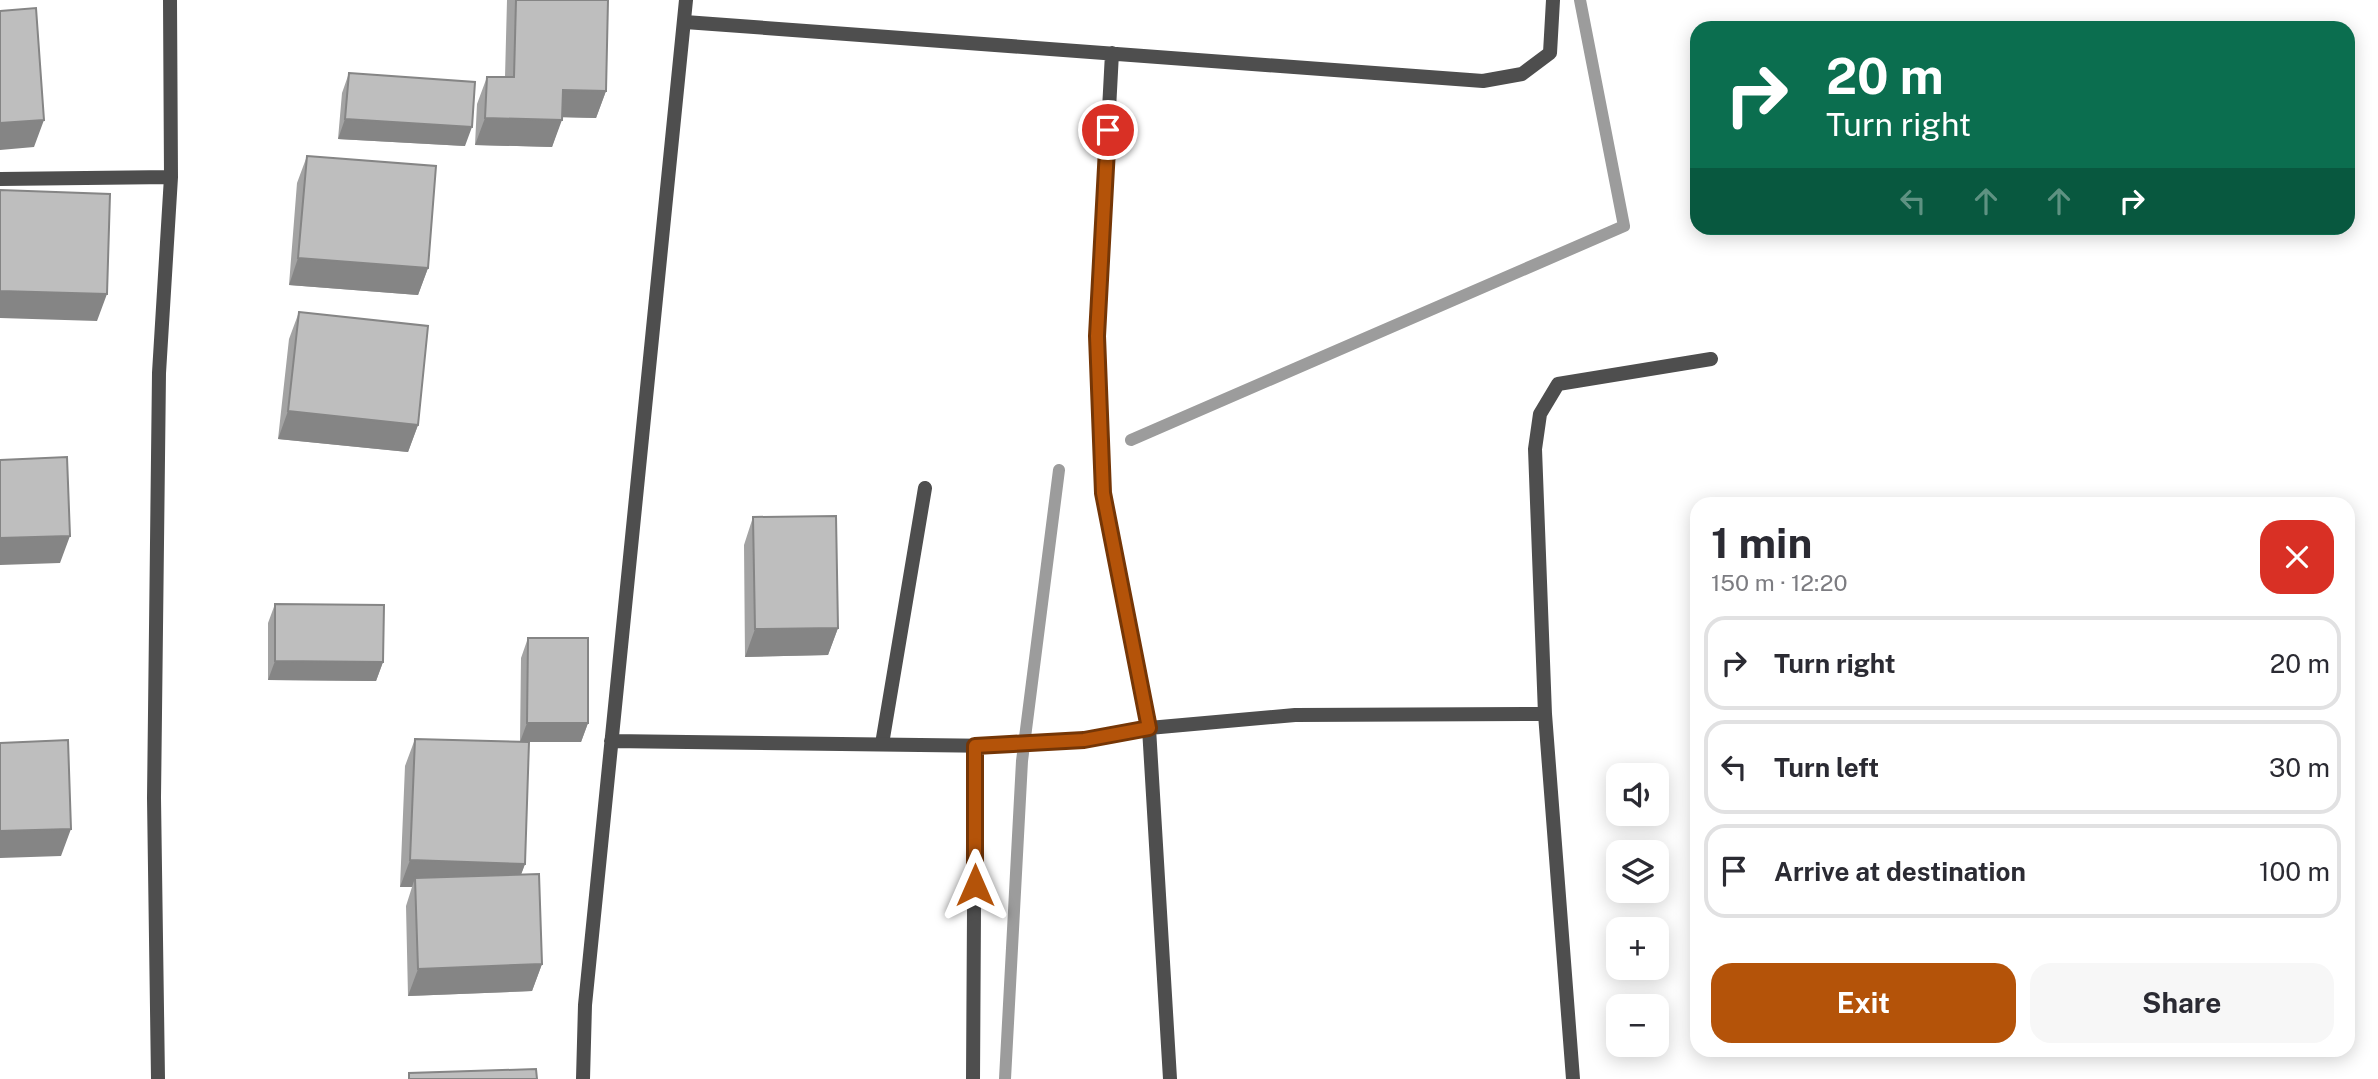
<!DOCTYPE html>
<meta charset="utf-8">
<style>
body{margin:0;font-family:"Public Sans",sans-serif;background:#f7f7f7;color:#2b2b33;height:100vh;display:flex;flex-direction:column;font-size:26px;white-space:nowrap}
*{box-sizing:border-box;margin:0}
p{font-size:23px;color:#7c7c81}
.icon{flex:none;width:38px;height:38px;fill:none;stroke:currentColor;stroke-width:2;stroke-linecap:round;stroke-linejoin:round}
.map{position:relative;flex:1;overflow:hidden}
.panel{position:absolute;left:1690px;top:497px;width:665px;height:560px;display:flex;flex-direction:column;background:#fff;border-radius:21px;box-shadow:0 4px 18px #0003}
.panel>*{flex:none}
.banner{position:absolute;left:1690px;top:21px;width:665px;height:214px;border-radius:21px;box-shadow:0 4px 18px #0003;background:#0b6e4f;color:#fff;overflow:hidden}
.controls{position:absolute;left:1606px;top:763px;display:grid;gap:14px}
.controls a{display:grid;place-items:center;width:63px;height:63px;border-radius:14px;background:#fff;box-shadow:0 4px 18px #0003;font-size:35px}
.pin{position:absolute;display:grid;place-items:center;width:60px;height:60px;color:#fff;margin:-30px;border:4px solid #fff;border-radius:50%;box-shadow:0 2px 7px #0007}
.me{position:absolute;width:77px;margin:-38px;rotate:0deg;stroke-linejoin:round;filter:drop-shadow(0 0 5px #0008)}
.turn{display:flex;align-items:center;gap:24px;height:147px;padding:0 21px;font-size:32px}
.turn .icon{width:91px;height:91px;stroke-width:2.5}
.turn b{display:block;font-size:49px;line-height:60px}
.lanes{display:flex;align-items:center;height:66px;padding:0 21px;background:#0003;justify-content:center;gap:35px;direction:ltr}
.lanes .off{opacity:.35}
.round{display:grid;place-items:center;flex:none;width:74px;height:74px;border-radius:21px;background:#f7f7f7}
.summary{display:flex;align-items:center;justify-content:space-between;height:119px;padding:0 21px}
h1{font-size:42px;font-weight:700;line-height:52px}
.action{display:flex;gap:14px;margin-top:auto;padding:14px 21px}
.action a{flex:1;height:80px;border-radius:21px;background:#b45309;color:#fff;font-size:28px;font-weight:700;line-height:80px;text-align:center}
.action a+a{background:#f7f7f7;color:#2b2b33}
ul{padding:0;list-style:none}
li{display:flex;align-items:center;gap:21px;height:94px;margin:0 14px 10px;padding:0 7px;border:4px solid #e1e1e2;border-radius:21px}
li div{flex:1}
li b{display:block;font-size:26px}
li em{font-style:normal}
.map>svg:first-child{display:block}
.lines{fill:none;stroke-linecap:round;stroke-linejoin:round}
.stream{stroke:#9c9c9c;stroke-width:12}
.lane{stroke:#4e4e4e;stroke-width:14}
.street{stroke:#4e4e4e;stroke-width:14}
.wall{fill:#a3a3a3}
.shaded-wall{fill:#858585}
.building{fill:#bebebe;stroke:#858585;stroke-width:2}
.route-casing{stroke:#753606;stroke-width:18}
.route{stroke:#b45309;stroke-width:12}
</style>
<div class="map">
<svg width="2378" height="1079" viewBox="0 0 2378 1079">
<rect width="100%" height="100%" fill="#fff"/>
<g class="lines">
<!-- stream -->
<path class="stream" d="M1131,440L1624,226L1580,0
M1005,1079L1022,761L1059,470"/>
<!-- lane -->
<path class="lane" d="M685,22L1483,81L1522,74L1550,53L1553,0
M1112,53L1097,336L1103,493L1149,728
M882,744L925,488"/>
<!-- street -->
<path class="street" d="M0,179L171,177
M1149,728L1170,1079
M611,741L999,746L1084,740L1149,728L1295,715L1545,714
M158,1079L154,798L159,373L171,177L170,0
M583,1079L585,1005L686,0
M973,1079L975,746
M1573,1079L1545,714L1535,449L1540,414L1558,384L1711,359"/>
</g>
<!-- wall -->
<path class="wall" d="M507,0H608L606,91L596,118L562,117L552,147L475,145L477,104L487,77H505Z
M349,73L465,146L338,139L342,93Z
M307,156L428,268L418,295L289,285L297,183Z
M299,312L418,425L408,452L278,439L289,339Z
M753,517L838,628L828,655L745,657L744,545Z
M275,604L383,662L376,681L268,680V623Z
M528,638L588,723L581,742H520L521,658Z
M415,739L525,864L521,874L542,964L532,991L408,996L406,906L412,887H400L405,766Z"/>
<!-- shaded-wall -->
<path class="shaded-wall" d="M563,90L606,91L596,118L553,117Z
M485,118L562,120L552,147L475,145Z
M345,119L472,127L465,146L338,139Z
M44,120L34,147L0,150V123Z
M298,258L428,268L418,295L289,285Z
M0,291L107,294L97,321L0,318Z
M288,411L418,425L408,452L278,439Z
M70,536L60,563L0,565V538Z
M838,628L828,655L745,657L755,629Z
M275,661L383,662L376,681L268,680Z
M527,723H588L581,742H520Z
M71,829L61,856L0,858V831Z
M410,860L525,864L515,891L415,878L412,887H400Z
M542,964L532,991L408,996L418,969Z"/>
<!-- building -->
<path class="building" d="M516,0H608L606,91L563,90L562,120L485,118L487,77H514Z
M36,8L44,120L0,123V11Z
M349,73L475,82L472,127L345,119Z
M307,156L436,166L428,268L298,258Z
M0,190L110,194L107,294L0,291Z
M299,312L428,326L418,425L288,411Z
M67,457L70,536L0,538V460Z
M836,516L838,628L755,629L753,517Z
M275,604L384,605L383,662L275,661Z
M528,638H588V723H527Z
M415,739L529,742L525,864L410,860Z
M68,740L71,829L0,831V743Z
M539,874L542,964L418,969L415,878Z
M536,1069L537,1079H409V1073Z"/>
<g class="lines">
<!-- route casing -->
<g class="route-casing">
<path id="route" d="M975,885V746L1084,740L1149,728L1103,493L1097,336L1108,130"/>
</g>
<!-- route -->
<use href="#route" class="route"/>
</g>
</svg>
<div class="controls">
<a><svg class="icon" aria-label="sound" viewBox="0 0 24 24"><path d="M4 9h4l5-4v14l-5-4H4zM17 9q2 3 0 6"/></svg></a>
<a><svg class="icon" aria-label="layers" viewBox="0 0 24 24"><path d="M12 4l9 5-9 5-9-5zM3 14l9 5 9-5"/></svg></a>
<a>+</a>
<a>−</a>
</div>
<div class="pin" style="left:1108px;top:130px;background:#d93025"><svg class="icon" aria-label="arrive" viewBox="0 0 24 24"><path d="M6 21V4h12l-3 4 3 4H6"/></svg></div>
<svg class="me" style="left:975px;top:885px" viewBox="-20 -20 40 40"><path d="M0-17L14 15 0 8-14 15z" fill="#b45309" stroke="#fff" stroke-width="4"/></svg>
<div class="banner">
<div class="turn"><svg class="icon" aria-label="right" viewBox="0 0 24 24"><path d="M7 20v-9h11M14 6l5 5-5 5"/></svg><div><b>20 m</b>Turn right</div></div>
<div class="lanes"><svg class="icon off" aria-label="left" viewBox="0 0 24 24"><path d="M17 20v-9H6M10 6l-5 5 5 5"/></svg><svg class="icon off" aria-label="ahead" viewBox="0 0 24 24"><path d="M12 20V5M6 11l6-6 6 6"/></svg><svg class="icon off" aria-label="ahead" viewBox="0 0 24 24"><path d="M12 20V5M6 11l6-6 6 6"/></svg><svg class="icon" aria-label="right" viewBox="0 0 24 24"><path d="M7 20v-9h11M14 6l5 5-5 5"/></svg></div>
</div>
<section class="panel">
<div class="summary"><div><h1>1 min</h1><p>150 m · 12:20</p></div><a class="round" style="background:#d93025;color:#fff"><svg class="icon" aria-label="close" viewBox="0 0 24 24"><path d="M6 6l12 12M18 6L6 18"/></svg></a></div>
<ul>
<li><svg class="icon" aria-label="right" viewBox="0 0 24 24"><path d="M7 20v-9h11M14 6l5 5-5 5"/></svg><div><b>Turn right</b></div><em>20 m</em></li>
<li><svg class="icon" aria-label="left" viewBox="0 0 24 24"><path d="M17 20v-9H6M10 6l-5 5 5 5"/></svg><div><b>Turn left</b></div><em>30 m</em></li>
<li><svg class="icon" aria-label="arrive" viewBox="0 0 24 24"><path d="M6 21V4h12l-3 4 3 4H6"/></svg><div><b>Arrive at destination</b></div><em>100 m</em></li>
</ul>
<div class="action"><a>Exit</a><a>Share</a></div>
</section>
</div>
